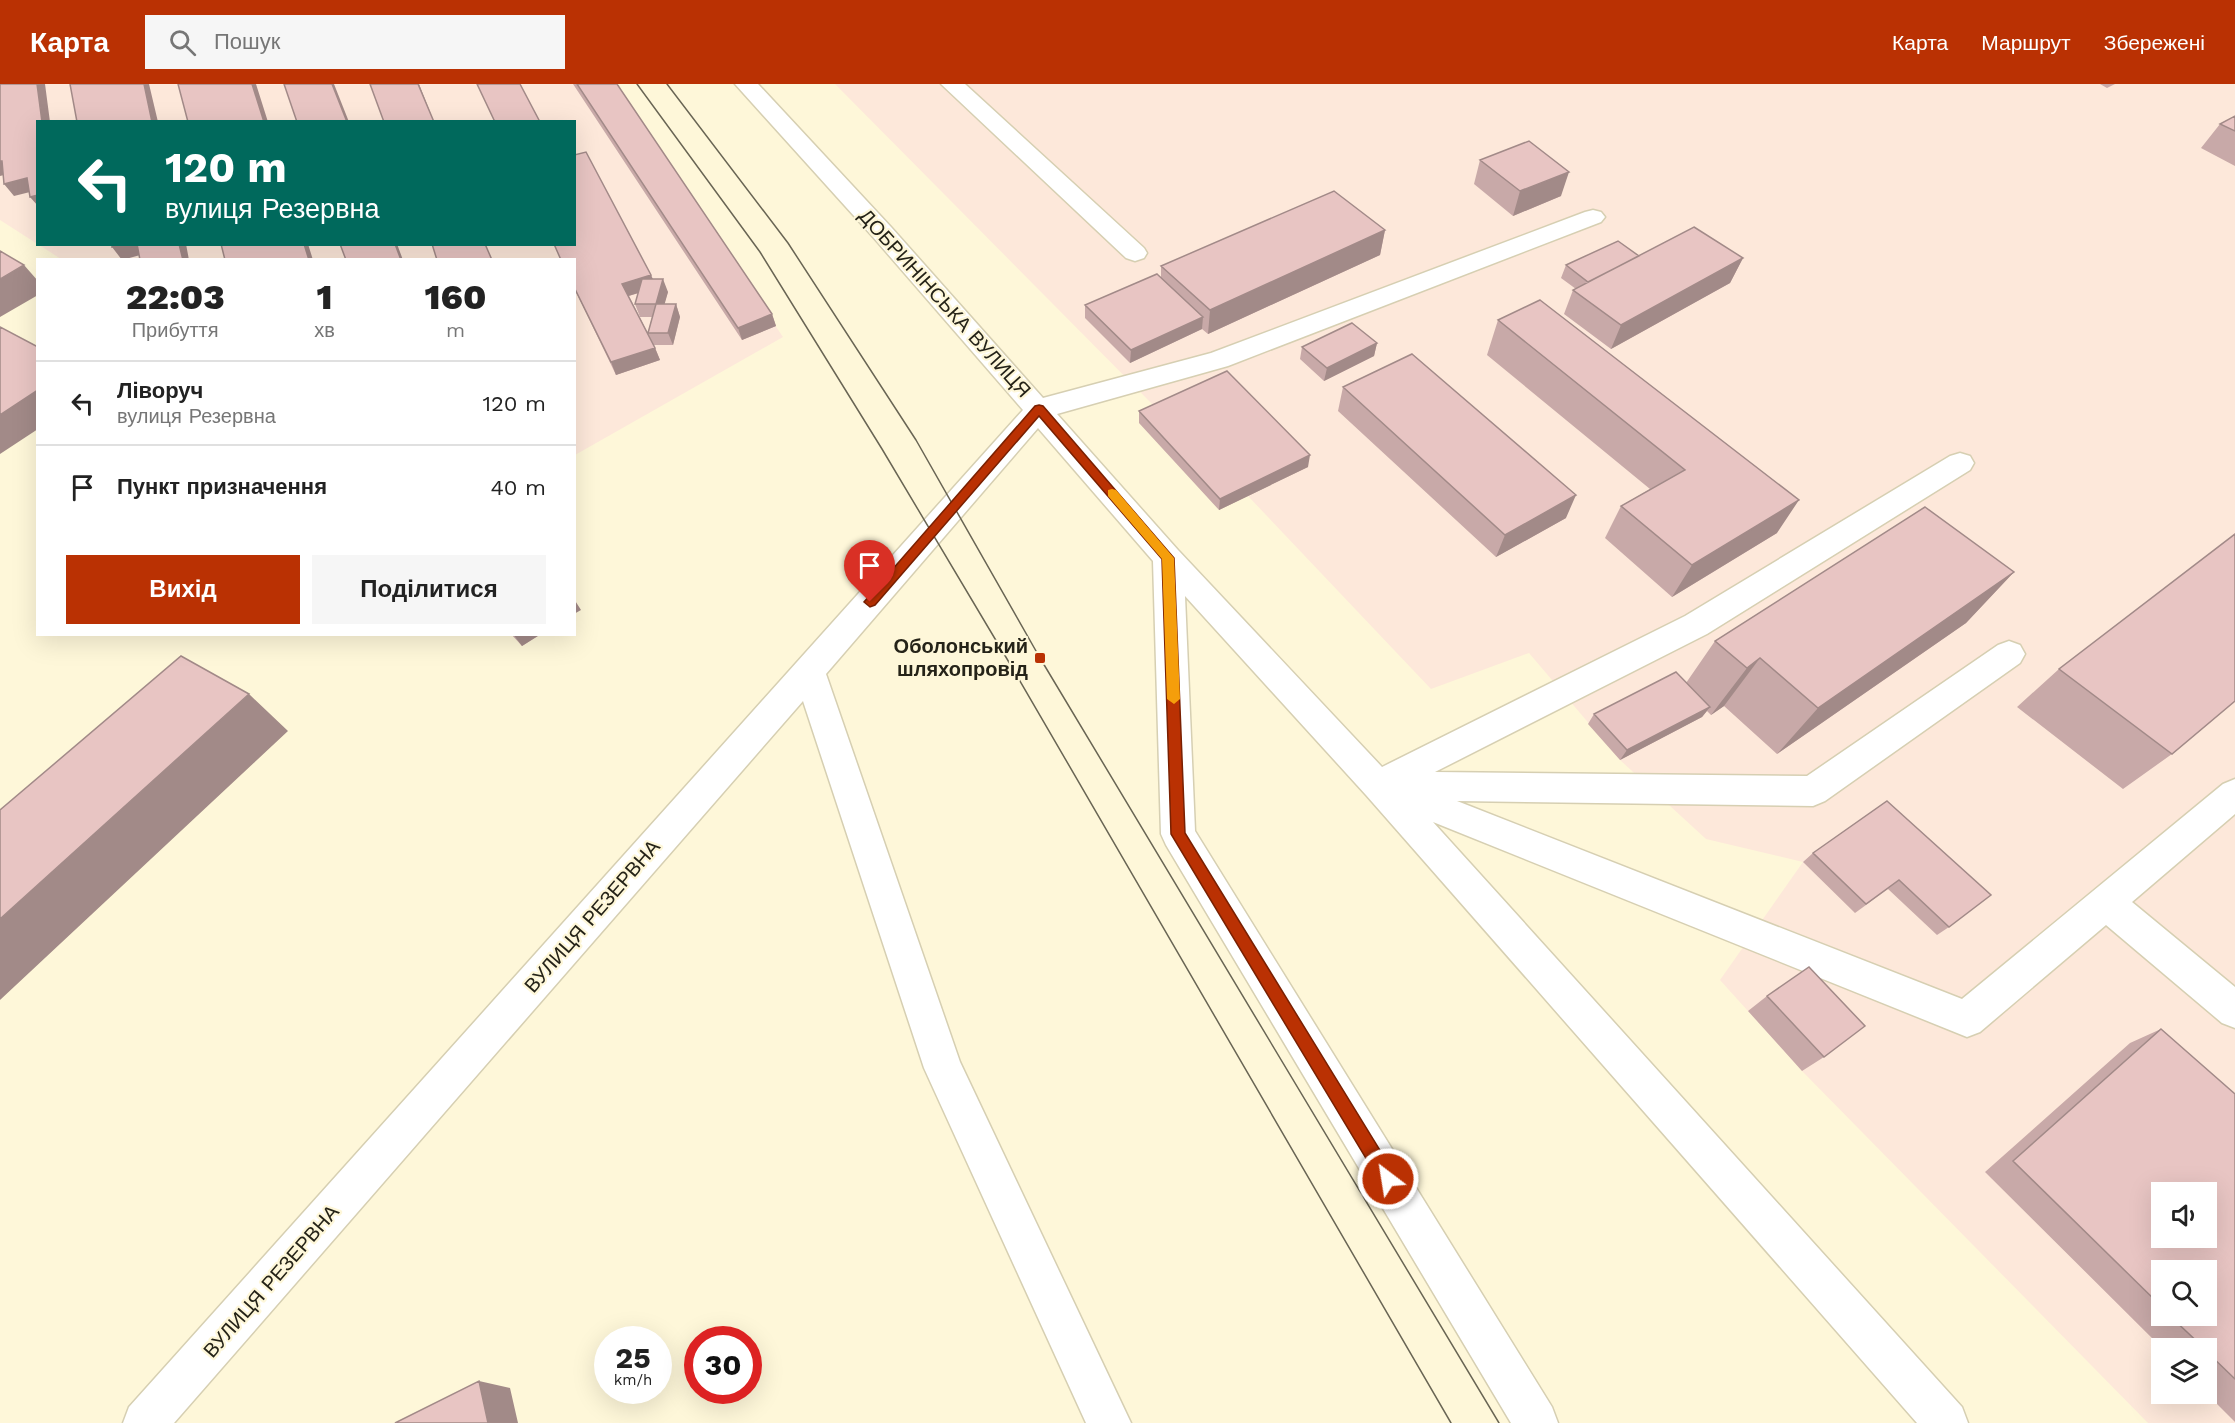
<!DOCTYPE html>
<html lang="uk">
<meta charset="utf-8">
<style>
body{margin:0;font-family:"Work Sans",sans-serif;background:#f6f6f6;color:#222;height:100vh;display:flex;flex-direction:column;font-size:22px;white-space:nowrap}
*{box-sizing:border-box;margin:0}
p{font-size:20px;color:#767676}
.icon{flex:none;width:33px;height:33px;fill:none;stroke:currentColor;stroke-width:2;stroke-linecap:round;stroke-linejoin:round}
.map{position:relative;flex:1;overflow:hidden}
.sheet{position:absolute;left:36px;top:174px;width:540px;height:378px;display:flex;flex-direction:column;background:#fff;border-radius:0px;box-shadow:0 6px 24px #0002}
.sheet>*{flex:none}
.banner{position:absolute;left:36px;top:36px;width:540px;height:126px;border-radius:0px;box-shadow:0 6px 24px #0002;background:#00695c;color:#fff;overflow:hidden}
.tools{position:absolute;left:2151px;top:1098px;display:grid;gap:12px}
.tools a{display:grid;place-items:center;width:66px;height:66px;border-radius:0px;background:#fff;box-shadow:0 6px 24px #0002;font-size:30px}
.speed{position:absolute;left:594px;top:1242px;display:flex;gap:12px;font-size:30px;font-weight:700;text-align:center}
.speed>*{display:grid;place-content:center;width:78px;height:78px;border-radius:50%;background:#fff;box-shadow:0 6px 24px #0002;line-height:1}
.speed small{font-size:15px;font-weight:400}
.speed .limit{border:9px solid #d22;background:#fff;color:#111}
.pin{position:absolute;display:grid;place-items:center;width:51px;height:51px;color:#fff;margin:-62px -26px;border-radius:50% 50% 50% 0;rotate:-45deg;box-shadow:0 0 6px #0007}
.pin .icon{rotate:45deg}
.me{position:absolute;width:66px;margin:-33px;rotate:329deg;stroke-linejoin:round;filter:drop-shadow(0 0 4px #0008)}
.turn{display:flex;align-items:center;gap:21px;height:126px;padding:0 30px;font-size:27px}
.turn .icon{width:78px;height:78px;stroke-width:2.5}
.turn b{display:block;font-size:42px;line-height:51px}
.eta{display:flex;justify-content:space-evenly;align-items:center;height:102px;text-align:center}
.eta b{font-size:36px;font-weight:800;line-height:42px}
.primary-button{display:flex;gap:12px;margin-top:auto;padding:12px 30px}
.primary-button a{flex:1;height:69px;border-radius:0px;background:#ba3103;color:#fff;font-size:24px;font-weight:800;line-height:69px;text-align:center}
.primary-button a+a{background:#f6f6f6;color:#222}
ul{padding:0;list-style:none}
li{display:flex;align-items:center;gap:18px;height:84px;padding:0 30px;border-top:2px solid #e0e0e0}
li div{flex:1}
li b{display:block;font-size:22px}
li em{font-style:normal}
header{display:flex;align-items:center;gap:36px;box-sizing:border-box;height:84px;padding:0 30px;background:#ba3103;color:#fff}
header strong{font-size:28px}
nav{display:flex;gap:33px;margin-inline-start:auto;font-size:21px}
.search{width:420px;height:54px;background:#f6f6f6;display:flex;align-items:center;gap:15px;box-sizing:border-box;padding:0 21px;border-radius:0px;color:#767676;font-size:22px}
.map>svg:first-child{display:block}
.industrial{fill:#fde8da;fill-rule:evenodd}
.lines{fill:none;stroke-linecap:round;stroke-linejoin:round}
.minor-casing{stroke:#d6cfb2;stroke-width:3}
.minor{fill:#fff;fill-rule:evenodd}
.tram{stroke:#696554;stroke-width:1.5}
.wall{fill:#c8a9a8;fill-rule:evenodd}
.shaded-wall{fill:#a28a88}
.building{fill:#e8c5c3;stroke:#a28a88;stroke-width:1.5;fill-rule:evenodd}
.route{fill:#ba3103;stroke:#792002;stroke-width:1.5}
.slow{fill:#f59e0b}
.poi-dot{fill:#ba3103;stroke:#fef7d9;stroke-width:2}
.labels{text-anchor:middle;stroke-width:4.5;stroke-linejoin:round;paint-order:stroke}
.street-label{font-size:20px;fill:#252318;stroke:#fef7d9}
.poi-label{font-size:20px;font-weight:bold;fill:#252318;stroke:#fef7d9;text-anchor:end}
</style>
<header>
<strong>Карта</strong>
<div class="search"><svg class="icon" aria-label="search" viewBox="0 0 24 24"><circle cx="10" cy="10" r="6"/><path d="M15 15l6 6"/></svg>Пошук</div>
<nav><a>Карта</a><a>Маршрут</a><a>Збережені</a></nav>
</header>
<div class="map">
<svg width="2235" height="1339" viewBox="0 0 2235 1339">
<rect width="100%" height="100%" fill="#fef7d9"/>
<!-- industrial -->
<path class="industrial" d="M0,0H613L783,253L575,371L574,176L61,175L0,136ZM38,38H574V160H38Z
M835,0H2235V1339H2148L1802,987L1720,896L1803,778L1706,755L1620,676L1529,569L1431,605L1248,412L1308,383L1161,329ZM2162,1108H2206V1154H2162ZM2162,1186H2206V1232H2162ZM2162,1264H2206V1310H2162Z"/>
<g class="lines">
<!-- minor casing -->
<g class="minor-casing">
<path id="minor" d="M735,0H758L891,143L1043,314L1211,269L1585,128L1593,126L1601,128L1605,133L1601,138L1228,282L1057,330L1178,466L1382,683L1685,532L1950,372L1960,369L1970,372L1974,379L1970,386L1707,550L1435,688L1807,692L1998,561L2009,557L2020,561L2025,570L2020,579L1825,717L1813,722L1457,717L1962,915L2223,700L2235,695V730L2132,818L2235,903V944L2222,939L2106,841L1980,948L1967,953L1433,738L1962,1323L1968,1339H1917L1366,711L1185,512L1195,747L1552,1323L1558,1339H1511L1166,761L1161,750L1153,477L1038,344L826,590L960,978L1131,1339H1086L924,984L803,617L174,1339H123L129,1323L1023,326L873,153Z
M941,0H965L1144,164L1147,169L1144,174L1135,177L1126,174Z"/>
</g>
<!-- minor -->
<use href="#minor" class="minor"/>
<!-- tram -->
<path class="tram" d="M637,0L760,168L882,365L1013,585L1451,1339
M667,0L788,159L916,356L1040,574L1499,1339"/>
</g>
<!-- wall -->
<path class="wall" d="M573,0H617L772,230L776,242L742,256Z
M2100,0H2115L2107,4Z
M2235,32V82L2201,64L2220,40Z
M1480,76L1561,112L1513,132L1474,100Z
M1385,146L1380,171L1208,250L1202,245L1130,279L1085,234V221L1161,194V182Z
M1639,172L1743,174L1730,199L1611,265L1564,230L1573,206L1576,205L1561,194L1566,181Z
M651,191L653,195L668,208L664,220H676L680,233L673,261H654L660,276L616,291L574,204ZM638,209L635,220L640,233H652L648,249L629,212Z
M1498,236L1777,449L1672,513L1605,454L1621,422L1650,405L1487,271Z
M1377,259L1374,272L1324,297L1300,275L1302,263Z
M1343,303L1566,434L1496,473L1338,327Z
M1139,327L1308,383L1219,426L1139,339Z
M2014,488L1966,539L1777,670L1724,622L1711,631L1707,627L1702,633L1620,676L1588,640L1594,630L1686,599L1715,557Z
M511,550H541L522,562Z
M2059,585L2172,670L2123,705L2017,623Z
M1887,717L1949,843L1937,851L1888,805L1855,829L1803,778L1813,769Z
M1767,912L1824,973L1802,987L1748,927Z
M2161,945L2235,1010V1338L2206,1309V1264H2162L1985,1088L2130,959ZM2162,1186L2206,1232H2162Z"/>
<!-- shaded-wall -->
<path class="shaded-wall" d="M37,0H45L50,38H42Z
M144,0H149L158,38H152Z
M252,0H256L268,38H264Z
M332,0H334L349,38H347Z
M418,0H419L434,38Z
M0,77H2L12,89L0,92Z
M1569,88L1561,112L1513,132L1520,107Z
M27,94L38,106L14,112L4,100Z
M38,111V122L30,113Z
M1385,146L1380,171L1208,250L1210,226Z
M122,160H142L144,170L122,176L112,163Z
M179,160H186L189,176H183Z
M304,160H308L313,176H309Z
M395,160H397L403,176H401Z
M1743,174L1730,199L1611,265L1621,241Z
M24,181L38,197V211L0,233V195Z
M651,191L656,204L628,212L622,200Z
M663,195L668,208L661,233L656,220Z
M676,220L680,233L673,261L668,249Z
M772,230L776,242L742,256L738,244Z
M1203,233L1202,245L1130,279L1131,266Z
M1377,259L1374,272L1324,297L1327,284Z
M655,264L660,276L616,291L611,278Z
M38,306V345L0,370V331Z
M1310,371L1308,383L1219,426L1220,415Z
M1576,411L1566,434L1496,473L1505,451Z
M1799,416L1777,449L1672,513L1692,481Z
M2014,488L1966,539L1777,670L1818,624Z
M574,515L581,526L574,530Z
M513,550H541L522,562Z
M1760,574L1724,622L1711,631L1747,584Z
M249,610L288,647L0,916V835Z
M1710,623L1702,633L1620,676L1627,666Z
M479,1297L510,1304L518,1339H488Z"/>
<!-- building -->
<path class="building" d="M0,0H37L42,38H38V111L30,113L27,94L4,100L2,77H0Z
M70,0H144L152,38H77Z
M178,0H252L264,38H188Z
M284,0H332L347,38H297Z
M370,0H418L434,38H384Z
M477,0H520L540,38H495Z
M577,0H617L772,230L738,244Z
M2235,32V47L2220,40Z
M1529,57L1569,88L1520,107L1480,76Z
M586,68L651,191L622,200L655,264L611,278L574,203V176H561L554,160H574V71Z
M1334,107L1385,146L1210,226L1161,182Z
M1694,143L1743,174L1621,241L1573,206Z
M1618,157L1639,172L1588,198L1566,181Z
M112,160H122L112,163Z
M137,160H179L183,176H140Z
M221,160H304L309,176H225Z
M340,160H395L401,176H346Z
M432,160H485L492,176H437Z
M0,167L24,181L0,195Z
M1157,190L1203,233L1131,266L1085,221Z
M642,195H663L656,220H676L668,249H648L656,220H635Z
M1540,216L1799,416L1692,481L1621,422L1685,386L1498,236Z
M1352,239L1377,259L1327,284L1302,263Z
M0,243L38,263V306L0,331Z
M1412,270L1576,411L1505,451L1343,303Z
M1227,287L1310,371L1220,415L1139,327Z
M1925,423L2014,488L1818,624L1760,574L1747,584L1715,557Z
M2235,450V617L2172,670L2059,585Z
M181,572L249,610L0,835V726Z
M1676,588L1710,623L1627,666L1594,630Z
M1887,717L1991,811L1949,843L1899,796L1866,820L1813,769Z
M1809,883L1865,942L1824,973L1767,912Z
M2161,945L2235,1010V1295L2206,1267V1264H2204L2170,1232H2206V1186H2162V1223L2013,1077ZM2162,1108H2206V1154H2162Z
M479,1297L488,1339H395Z"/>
<!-- route -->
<path class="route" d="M1039,321L1043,322L1174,474L1185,749L1394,1089L1397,1095L1394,1101L1388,1104L1382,1101L1171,750L1162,475L1039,332L875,521L870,523L864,518L1035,322Z"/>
<!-- slow -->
<path class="slow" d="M1112,405L1116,406L1174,474L1180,615L1174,620L1167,615L1162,475L1108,412V406Z"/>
<!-- markers -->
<rect class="poi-dot" x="1034" y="568" width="12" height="12" rx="3"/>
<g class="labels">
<!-- street labels -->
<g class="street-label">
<text transform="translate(945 219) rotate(48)" y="7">ДОБРИНІНСЬКА ВУЛИЦЯ</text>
<text transform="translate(592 832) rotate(-49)" y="7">ВУЛИЦЯ РЕЗЕРВНА</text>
<text transform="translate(271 1197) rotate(-49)" y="7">ВУЛИЦЯ РЕЗЕРВНА</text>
</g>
<!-- poi labels -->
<g class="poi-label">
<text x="1028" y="569">Оболонський<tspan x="1028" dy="23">шляхопровід</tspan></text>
</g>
</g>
</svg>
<div class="tools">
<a><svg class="icon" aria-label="sound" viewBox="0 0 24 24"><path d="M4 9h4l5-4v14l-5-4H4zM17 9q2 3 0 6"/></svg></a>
<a><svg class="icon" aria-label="search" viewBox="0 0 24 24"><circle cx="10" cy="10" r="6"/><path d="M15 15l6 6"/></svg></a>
<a><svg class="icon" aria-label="layers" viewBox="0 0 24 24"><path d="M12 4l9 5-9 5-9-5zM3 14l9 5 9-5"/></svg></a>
</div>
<div class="speed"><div>25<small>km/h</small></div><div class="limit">30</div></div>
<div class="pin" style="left:870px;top:518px;background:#d93025"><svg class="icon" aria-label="arrive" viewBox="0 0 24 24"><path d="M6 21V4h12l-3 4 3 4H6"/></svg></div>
<svg class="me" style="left:1388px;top:1095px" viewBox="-20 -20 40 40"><circle r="17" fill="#ba3103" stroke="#fff" stroke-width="3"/><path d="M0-11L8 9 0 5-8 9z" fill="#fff"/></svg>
<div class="banner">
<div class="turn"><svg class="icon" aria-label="left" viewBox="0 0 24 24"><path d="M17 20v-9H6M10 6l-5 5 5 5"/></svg><div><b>120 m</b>вулиця Резервна</div></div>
</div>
<section class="sheet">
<div class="eta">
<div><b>22:03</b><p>Прибуття</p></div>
<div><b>1</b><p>хв</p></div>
<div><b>160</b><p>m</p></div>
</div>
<ul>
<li><svg class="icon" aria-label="left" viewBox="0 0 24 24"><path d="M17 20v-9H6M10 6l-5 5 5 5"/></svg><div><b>Ліворуч</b><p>вулиця Резервна</p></div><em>120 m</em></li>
<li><svg class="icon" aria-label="arrive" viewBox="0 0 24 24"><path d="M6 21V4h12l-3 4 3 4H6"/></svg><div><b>Пункт призначення</b></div><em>40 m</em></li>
</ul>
<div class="primary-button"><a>Вихід</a><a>Поділитися</a></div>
</section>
</div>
